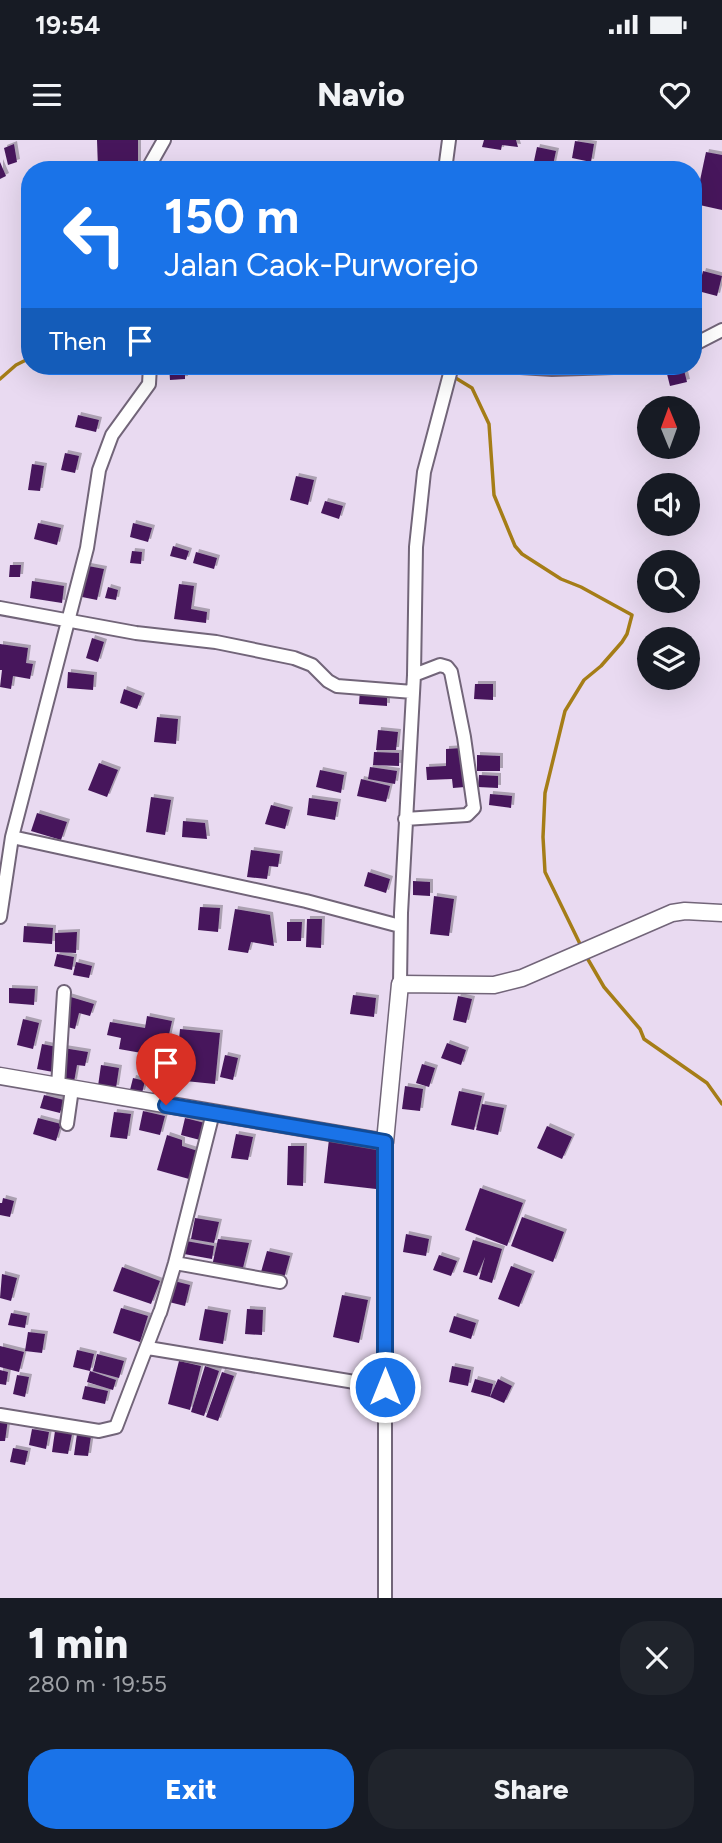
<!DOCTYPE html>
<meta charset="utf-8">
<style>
body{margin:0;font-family:Figtree,sans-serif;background:#20242c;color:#f1f3f6;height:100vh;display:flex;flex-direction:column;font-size:26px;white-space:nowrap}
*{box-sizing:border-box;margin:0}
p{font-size:23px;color:#9ea1a6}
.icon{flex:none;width:38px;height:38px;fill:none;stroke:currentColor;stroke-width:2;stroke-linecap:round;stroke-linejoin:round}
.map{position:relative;height:1458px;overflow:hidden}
.panel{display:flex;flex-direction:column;background:#171b24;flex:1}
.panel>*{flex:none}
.guide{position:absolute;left:21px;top:21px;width:681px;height:214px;border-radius:28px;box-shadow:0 7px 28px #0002;background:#1a73e8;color:#fff;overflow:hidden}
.needle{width:46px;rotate:359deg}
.tools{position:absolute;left:637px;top:256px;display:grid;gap:14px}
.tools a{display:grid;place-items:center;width:63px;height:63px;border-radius:50%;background:#171b24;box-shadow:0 7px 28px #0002;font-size:35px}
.pin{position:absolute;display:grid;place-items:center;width:60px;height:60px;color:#fff;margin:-72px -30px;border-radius:50% 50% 50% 0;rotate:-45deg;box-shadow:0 0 7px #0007}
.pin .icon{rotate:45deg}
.me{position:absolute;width:77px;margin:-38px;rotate:0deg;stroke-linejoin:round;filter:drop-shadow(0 0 5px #0008)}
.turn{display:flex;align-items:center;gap:24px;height:147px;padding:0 28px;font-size:32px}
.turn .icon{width:91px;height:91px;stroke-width:2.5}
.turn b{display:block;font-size:49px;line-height:60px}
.then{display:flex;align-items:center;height:66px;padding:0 28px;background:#0003;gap:14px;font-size:26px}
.round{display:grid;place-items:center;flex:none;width:74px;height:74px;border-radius:28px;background:#20242c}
.headline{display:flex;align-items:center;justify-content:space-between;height:119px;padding:0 28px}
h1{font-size:42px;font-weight:800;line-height:52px}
.button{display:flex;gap:14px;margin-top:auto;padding:14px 28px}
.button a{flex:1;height:80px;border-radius:28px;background:#1a73e8;color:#fff;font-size:28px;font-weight:800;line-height:80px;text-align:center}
.button a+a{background:#20242c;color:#f1f3f6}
.status{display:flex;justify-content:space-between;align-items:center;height:49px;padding:0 35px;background:#171b24;direction:ltr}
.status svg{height:19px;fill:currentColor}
header{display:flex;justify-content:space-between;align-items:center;height:91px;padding:0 28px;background:#171b24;font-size:32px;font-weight:800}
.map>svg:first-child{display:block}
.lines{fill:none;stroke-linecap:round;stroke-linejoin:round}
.stream{stroke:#a57d17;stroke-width:3.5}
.building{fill:#46185b;filter:url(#shadow)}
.minor-casing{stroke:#726579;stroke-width:16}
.tertiary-casing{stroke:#726579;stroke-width:19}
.minor{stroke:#fff;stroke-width:12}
.tertiary{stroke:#fff;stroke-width:16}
.route-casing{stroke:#114b97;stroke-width:18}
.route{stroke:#1a73e8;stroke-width:12}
</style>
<div class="status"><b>19:54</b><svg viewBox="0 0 49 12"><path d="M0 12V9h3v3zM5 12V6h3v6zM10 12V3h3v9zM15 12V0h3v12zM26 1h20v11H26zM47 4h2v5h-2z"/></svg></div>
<header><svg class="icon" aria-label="menu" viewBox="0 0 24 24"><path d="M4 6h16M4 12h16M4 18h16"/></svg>Navio<svg class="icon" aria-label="heart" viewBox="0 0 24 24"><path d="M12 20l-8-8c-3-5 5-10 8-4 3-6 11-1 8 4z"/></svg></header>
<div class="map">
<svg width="722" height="1458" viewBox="0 0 722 1458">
<defs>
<filter id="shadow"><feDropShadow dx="3" dy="-3" stdDeviation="0" flood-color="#0004"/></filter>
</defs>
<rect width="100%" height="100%" fill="#e9daf1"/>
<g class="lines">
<!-- stream -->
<path class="stream" d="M436,226L472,248L489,284L494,355L515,406L522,414L561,439L581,447L632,475L627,494L622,502L601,526L584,540L565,571L545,653L543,697L545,732L581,806
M0,239L16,225L30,218
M586,816L604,847L640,889L644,899L707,943L722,964"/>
</g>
<!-- building -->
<path class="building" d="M97,0H138V28L98,29Z
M484,0H516L518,7L502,5L501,10L482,7Z
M575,1L594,4L591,22L572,18Z
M14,4L17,22L8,25L4,8Z
M537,7L556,11L553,25L534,21Z
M706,12L722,15V70L695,64Z
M0,22L6,36L0,39Z
M703,131L722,136L717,156L698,151Z
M169,226H185V239L170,240Z
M665,226H683L687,242L670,246Z
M78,275L99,280L96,292L75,287Z
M65,313L79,316L75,333L61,330Z
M32,324L44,326L40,351L28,350Z
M296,336L314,340L308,365L290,360Z
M325,361L343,366L339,379L321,373Z
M38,383L61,388L57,405L34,399Z
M133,383L152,388L148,402L130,397Z
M173,406L189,411L186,420L170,416Z
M132,411L142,412L141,424L130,423Z
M196,412L217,418L214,429L193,423Z
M10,425H21L20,437H9Z
M88,426L104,429L97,460L82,457Z
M32,441L64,446L62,463L30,458Z
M179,444L194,446L191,469L207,472L206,483L174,479Z
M108,447L118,450L116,460L105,458Z
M92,498L104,502L98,522L86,518Z
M0,504L28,508L26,523L33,524L30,539L13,536L11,549L0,547L2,530H0Z
M68,532L94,535L93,550L67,548Z
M475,544H493V560L474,559Z
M124,549L142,556L137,569L120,563Z
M360,550L387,552V566L359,564Z
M157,577L178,579L176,604L154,602Z
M378,590L398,592L396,610H376Z
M463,608L465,647L453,648L452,639L427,640L426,627L446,626V609Z
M374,612L399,613V626L373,625Z
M477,615L500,616V631H477Z
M99,623L118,630L107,657L88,650Z
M370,627L397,631L395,644L368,639Z
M320,630L344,635L341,653L316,647Z
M479,635L498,636V648L478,647Z
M361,639L390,646L386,662L357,656Z
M490,654L512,656L511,668L489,665Z
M151,657L171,660L165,695L146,692Z
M309,658L338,662L335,680L307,675Z
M271,665L290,670L285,689L265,684Z
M37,673L67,682L61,700L31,691Z
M183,681L205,683L207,699L182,697Z
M251,710L280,714L278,727L269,726L267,739L247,737Z
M368,732L390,739L386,753L364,746Z
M413,741L430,742V756L413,755Z
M434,756L454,759L449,796L430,794Z
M200,767L220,768L218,792L198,790Z
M235,769L270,775L274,806L251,802L248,813L228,810Z
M307,779H322L321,808L306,807Z
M287,782H302L301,801H287Z
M24,786L53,788L52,804L23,802Z
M77,792L76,813L55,812V793Z
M57,814L74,817L72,830L54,826Z
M76,822L92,826L89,838L73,835Z
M9,848L35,849L34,865L9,863Z
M64,855L94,864L90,876L79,873L75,889L60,885Z
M353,855L376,858L374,877L350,874Z
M458,856L472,859L466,883L453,880Z
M147,876L172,881L164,917L119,909L121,898L107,895L110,882L145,888Z
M23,879L39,883L33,909L17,905Z
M180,889L220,893L215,944L175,940Z
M447,903L466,910L461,925L441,918Z
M42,904L57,907L53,932L37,929Z
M63,908L88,912L85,926L77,925L74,942L57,939Z
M225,915L238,918L233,940L220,937Z
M422,924L435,928L429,947L416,943Z
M101,925L119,928L116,948L98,946Z
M133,938L145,941L142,953L130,950Z
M157,939L171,940L170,956L152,955Z
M405,946L423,949L420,971L402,969Z
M459,951L482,956L474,990L451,985Z
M44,955L64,960L60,973L40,968Z
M482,964L504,968L498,995L476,990Z
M143,971L165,976L160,995L139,990Z
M114,972L131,974L127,999L110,997Z
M38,978L61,984L56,1001L33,994Z
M185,978L205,983L200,1000L181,995Z
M547,986L572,997L562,1019L537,1008Z
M236,994L253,997L248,1020L231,1018Z
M167,995L182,1000V1006L198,1011L189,1039L157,1030Z
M329,999L381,1005L376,1049L324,1043Z
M288,1006H304L303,1046L287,1045Z
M480,1048L523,1063L507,1106L465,1090Z
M3,1058L14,1061L10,1077L0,1075V1063H2Z
M522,1077L564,1092L553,1122L511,1106Z
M195,1078L219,1082L214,1103L191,1099Z
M406,1094L429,1099L426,1116L403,1112Z
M218,1099L249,1103L242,1132L212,1126Z
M473,1100L502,1109L492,1143L479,1139L485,1117L477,1136L463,1132Z
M186,1101L214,1106L212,1119L184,1114Z
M267,1111L290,1116L284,1138L261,1132Z
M439,1115L457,1121L451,1136L433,1130Z
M511,1126L532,1134L519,1167L498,1159Z
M122,1127L160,1141L151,1164L113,1151Z
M2,1134L17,1138L11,1161L0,1158Z
M174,1141L190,1145L185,1166L169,1162Z
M342,1155L368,1160L359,1203L333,1197Z
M121,1168L148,1176L140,1202L113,1193Z
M205,1169L228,1173L223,1204L199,1200Z
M247,1169L263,1170L262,1195L245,1194Z
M11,1173L27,1176L25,1188L8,1185Z
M454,1176L476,1183L471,1199L449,1192Z
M28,1192L45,1194L42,1213L25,1211Z
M0,1206L24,1212L19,1232L0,1227Z
M77,1210L94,1214L90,1231L73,1227Z
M97,1214L124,1221L119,1238L93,1231Z
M179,1221L201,1226L190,1270L168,1264Z
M205,1226L219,1231L204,1276L191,1272Z
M452,1226L471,1230L468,1246L449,1242Z
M0,1230L8,1232L6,1245L0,1244Z
M90,1231L116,1240L113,1250L87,1242Z
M222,1232L234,1236L218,1281L206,1277Z
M17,1235L29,1237L25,1257L13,1254Z
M475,1239L493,1244L490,1257L471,1252Z
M498,1239L512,1246L504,1263L490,1257Z
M85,1246L108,1251L105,1264L82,1259Z
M0,1278L8,1279L5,1301H0Z
M32,1289L49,1292L46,1309L29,1305Z
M55,1291L72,1294L68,1314L52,1312Z
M77,1294L91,1296L88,1316L74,1315Z
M13,1308L28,1311L25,1325L10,1322Z"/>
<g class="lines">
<!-- minor casing -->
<g class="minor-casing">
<path id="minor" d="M147,30L164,0
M445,30L449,0
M693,205L722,190
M506,226L552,229L644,226
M0,468L136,493L216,502L294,518L312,525L328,541L337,546L413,552
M405,679L467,675L474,668L464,597L451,532L447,527L440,525L414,535
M12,697L306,761L400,786
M0,777L12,697L87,408L99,330L112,295L149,244L150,226
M400,844L401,773L414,535L416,407L424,332L452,226
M58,946L64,852
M67,984L72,949
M175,1123L280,1142
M160,1173L175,1123L213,973
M148,1208L385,1247
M0,1275L99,1291L116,1287L160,1172
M385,1458V1002"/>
</g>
<!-- tertiary casing -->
<g class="tertiary-casing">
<path id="tertiary" d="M0,936L385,1002L400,844L494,845L522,838L672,773L685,771L722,773"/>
</g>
<!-- minor -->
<use href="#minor" class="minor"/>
<!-- tertiary -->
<use href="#tertiary" class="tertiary"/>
</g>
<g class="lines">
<!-- route casing -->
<g class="route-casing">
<path id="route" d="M166,965L385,1002V1247"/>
</g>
<!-- route -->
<use href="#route" class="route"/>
</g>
</svg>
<div class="tools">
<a><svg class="needle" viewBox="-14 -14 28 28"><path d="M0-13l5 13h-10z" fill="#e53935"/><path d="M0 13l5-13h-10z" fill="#9ea1a6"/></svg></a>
<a><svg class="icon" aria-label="sound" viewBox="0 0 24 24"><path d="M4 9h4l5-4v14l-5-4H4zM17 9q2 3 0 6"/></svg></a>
<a><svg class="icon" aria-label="search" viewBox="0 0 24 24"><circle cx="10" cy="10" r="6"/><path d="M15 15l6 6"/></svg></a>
<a><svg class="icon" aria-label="layers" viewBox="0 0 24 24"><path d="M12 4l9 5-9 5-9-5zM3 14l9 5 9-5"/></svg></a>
</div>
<div class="pin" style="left:166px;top:965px;background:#d93025"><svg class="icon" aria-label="arrive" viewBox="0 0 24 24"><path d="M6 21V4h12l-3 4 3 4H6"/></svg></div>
<svg class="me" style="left:385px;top:1247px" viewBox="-20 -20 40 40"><circle r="17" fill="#1a73e8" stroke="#fff" stroke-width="3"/><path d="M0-11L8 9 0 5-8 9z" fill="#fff"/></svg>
<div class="guide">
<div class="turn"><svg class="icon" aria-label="left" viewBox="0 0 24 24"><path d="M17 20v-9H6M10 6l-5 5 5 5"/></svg><div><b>150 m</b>Jalan Caok-Purworejo</div></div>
<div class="then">Then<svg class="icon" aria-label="arrive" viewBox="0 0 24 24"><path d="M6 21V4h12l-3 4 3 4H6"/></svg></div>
</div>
</div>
<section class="panel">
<div class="headline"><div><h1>1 min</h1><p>280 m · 19:55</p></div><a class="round"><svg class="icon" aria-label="close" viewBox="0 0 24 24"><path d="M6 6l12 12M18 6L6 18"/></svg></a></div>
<div class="button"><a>Exit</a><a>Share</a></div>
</section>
